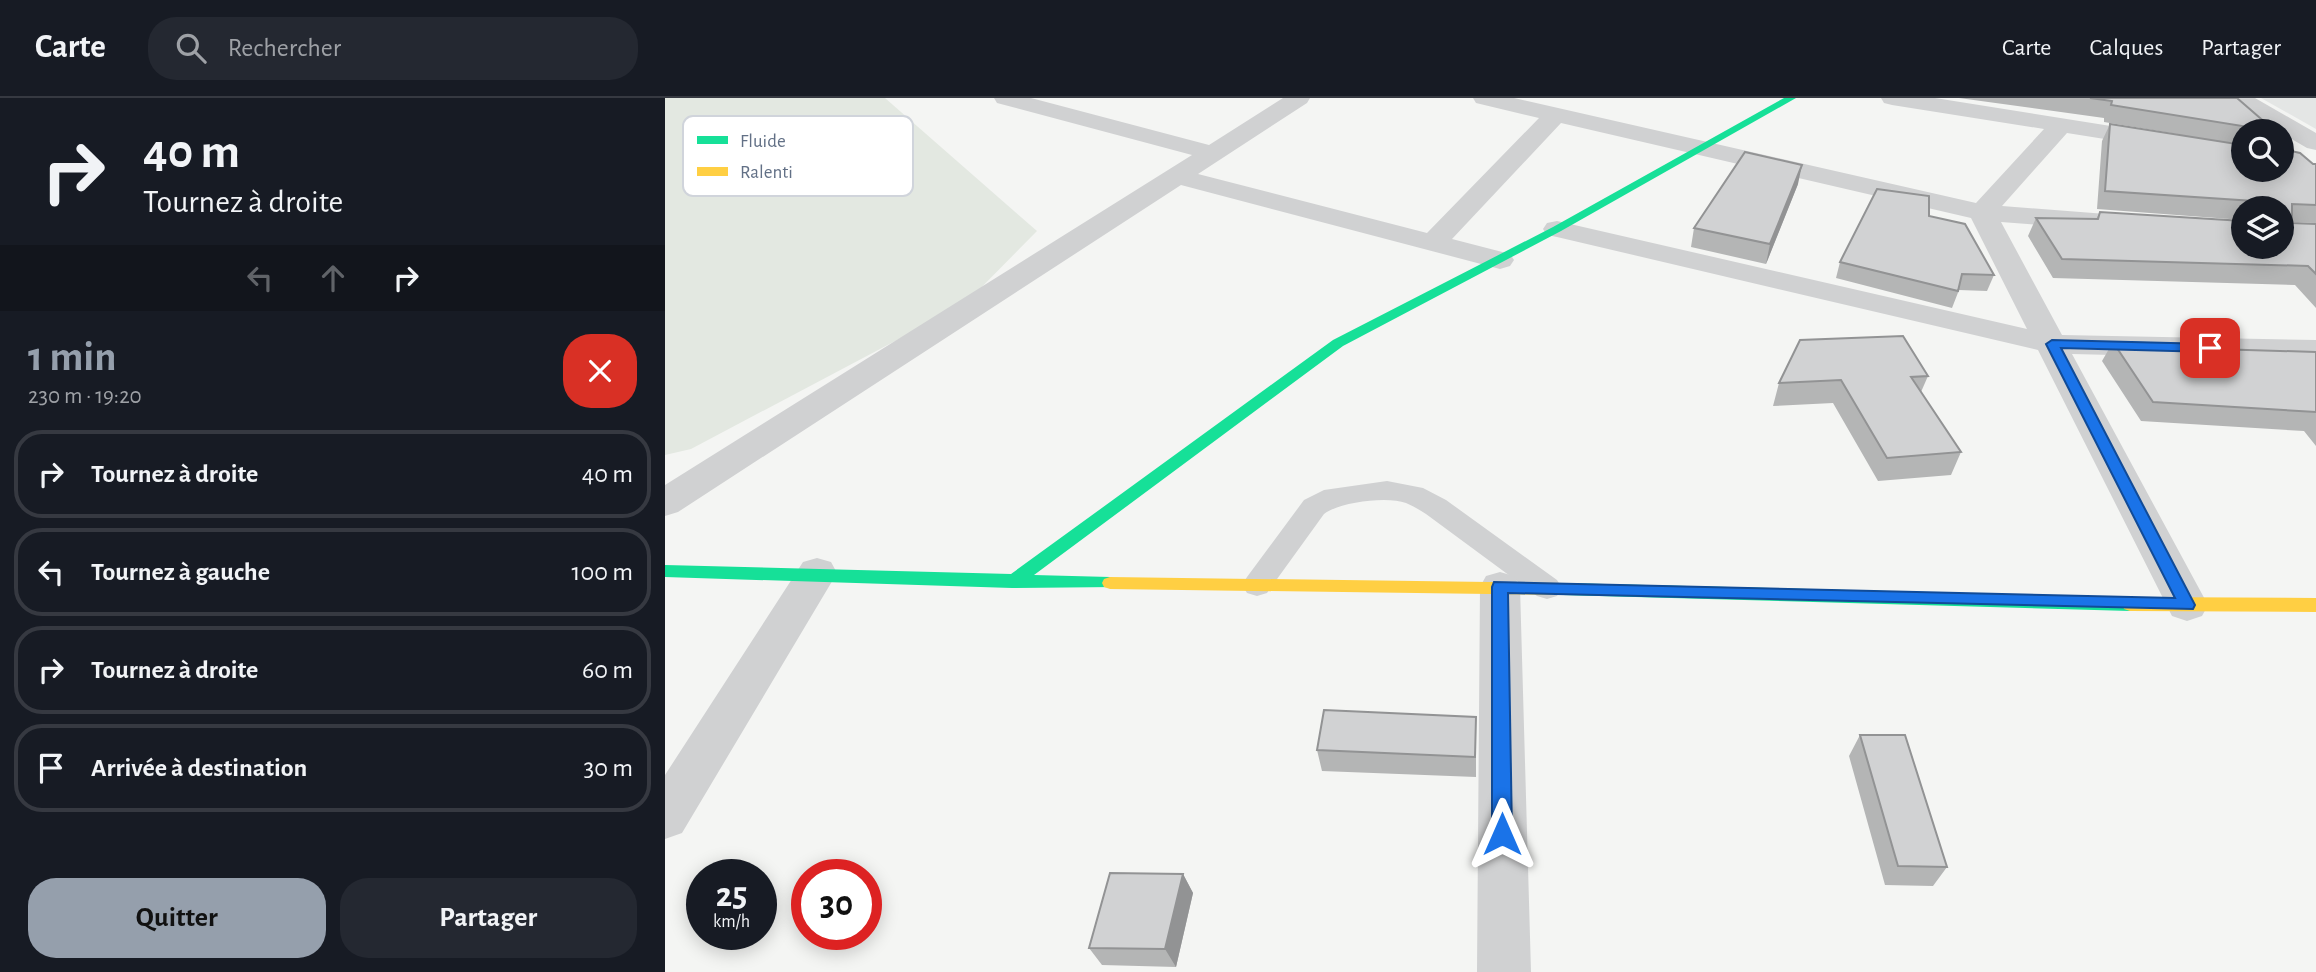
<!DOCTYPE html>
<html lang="fr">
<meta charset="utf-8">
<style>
body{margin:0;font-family:"Alegreya Sans",sans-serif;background:#242831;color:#f1f3f6;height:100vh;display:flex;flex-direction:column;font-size:26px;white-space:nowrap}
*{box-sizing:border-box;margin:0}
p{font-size:23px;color:#9ea1a6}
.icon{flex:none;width:38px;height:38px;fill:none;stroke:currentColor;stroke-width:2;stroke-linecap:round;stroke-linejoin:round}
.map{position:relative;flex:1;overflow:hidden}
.sheet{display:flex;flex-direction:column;background:#171b24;width:665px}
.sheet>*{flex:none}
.top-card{background:#171b24;color:#f1f3f6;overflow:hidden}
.buttons{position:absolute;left:1566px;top:21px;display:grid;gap:14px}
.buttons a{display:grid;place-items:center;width:63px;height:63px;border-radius:50%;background:#171b24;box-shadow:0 4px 18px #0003;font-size:35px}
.speed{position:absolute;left:21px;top:761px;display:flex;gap:14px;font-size:35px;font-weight:700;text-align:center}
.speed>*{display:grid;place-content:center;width:91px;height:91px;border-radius:50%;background:#171b24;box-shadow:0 4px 18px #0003;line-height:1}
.speed small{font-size:18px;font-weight:400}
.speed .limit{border:10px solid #d22;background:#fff;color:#111}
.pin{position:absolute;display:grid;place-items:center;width:60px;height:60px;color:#fff;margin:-30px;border-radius:14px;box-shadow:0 4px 10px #0006}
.me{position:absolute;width:77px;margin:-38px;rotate:0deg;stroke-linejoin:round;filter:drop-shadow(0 0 5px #0008)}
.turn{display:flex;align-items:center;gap:24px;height:147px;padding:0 28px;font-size:32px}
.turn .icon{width:91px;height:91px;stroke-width:2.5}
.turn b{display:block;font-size:49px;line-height:60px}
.lanes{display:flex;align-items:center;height:66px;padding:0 28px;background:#0003;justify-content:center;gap:35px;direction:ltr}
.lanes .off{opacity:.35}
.round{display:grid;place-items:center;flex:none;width:74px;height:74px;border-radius:28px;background:#242831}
.summary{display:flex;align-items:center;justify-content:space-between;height:119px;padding:0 28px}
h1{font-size:42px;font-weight:700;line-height:52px;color:#959fac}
.primary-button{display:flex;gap:14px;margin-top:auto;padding:14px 28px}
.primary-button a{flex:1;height:80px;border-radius:28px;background:#959fac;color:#111;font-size:28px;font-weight:700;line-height:80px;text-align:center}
.primary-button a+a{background:#242831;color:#f1f3f6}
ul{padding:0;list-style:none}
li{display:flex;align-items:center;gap:21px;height:88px;margin:0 14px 10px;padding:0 14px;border:4px solid #363941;border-radius:28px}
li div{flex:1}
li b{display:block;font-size:26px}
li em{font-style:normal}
header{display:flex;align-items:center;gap:42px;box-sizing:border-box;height:98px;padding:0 35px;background:#171b24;border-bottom:2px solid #363941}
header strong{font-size:33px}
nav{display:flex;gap:38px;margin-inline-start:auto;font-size:24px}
.search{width:490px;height:63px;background:#242831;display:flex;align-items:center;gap:18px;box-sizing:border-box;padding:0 24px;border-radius:28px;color:#9ea1a6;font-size:26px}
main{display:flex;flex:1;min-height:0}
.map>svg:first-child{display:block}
.built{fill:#e4e6e5}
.green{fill:#e3e8e1}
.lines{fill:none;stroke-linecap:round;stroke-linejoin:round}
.lane{fill:#d0d1d2;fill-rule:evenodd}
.street{fill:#d0d1d2;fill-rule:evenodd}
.fast{fill:#16e098;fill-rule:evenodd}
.slow{fill:#ffcf43;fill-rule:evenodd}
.wall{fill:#b4b5b5}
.shaded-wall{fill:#929394}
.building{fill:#d1d2d3;stroke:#929394;stroke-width:2}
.route{fill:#1a73e8;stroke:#114b97;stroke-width:2}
.key{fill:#fff;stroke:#d0d4db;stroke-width:2}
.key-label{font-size:19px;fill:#627086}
</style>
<header>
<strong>Carte</strong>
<div class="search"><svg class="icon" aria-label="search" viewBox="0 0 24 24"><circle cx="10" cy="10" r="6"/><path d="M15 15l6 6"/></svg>Rechercher</div>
<nav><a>Carte</a><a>Calques</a><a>Partager</a></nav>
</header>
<main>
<section class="sheet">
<div class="top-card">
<div class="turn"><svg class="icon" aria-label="right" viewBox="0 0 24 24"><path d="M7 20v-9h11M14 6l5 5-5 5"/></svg><div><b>40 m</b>Tournez à droite</div></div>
<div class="lanes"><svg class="icon off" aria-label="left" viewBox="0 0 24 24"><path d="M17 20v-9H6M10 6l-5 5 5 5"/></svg><svg class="icon off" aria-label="ahead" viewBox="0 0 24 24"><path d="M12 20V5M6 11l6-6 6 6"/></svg><svg class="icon" aria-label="right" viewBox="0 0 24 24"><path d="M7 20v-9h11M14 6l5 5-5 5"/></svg></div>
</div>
<div class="summary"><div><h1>1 min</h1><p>230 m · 19:20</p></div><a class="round" style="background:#d93025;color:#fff"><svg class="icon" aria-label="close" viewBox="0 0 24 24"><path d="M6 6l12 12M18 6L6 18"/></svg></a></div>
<ul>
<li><svg class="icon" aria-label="right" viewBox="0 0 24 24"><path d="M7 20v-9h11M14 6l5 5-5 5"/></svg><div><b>Tournez à droite</b></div><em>40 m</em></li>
<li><svg class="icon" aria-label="left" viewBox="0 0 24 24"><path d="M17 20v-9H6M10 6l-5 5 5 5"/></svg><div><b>Tournez à gauche</b></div><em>100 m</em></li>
<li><svg class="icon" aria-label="right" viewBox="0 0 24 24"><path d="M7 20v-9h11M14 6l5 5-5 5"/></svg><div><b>Tournez à droite</b></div><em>60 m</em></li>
<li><svg class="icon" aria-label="arrive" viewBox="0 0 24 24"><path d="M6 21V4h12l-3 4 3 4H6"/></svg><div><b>Arrivée à destination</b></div><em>30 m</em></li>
</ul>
<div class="primary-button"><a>Quitter</a><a>Partager</a></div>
</section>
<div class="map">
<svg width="1651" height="874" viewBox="0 0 1651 874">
<rect width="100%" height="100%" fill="#f4f5f3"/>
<!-- built -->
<path class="built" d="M1596,0H1651V31Z"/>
<!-- green -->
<path class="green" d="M0,0H220L372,133L300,206L26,351L0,357Z"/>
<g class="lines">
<!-- lane -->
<path class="lane" d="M722,383L758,390L781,402L892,482L897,490L892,498L882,501L872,498L761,416C755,412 748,408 741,405C722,398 675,404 659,416L602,495L592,498L582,495L577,487L582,479L639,402L659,392Z"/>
<!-- street -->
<path class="street" d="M329,0H366L544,47L618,0H645L642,5L533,76L762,135L874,20L811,5L808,0H849L1311,105L1379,31L1227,7L1219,5L1216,0H1270L1578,49V63L1402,35L1337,108L1454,117L1464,119L1468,125L1464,131L1454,133L1336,124L1397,237L1651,242V262L1407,256L1543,507L1537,518L1522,523L1507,518L1373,252L892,139L882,137L878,131L882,125L892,123L1362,231L1306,120L896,25L787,141L845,156L849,162L845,168L835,171L516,87L13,414L0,418V387L527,57L332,5Z
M1562,0H1590L1651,35V52L1642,50L1565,5Z
M152,460L166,464L172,475L17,735L0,741V677L138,464Z
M835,474L849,478L855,489L866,874H812L815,489L821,478Z"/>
<!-- fast -->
<path class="fast" d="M1119,0H1131L896,133L678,248L369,477L445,479L451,481L453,485L451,489L347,490L0,479V467L346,476L668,242L888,129Z
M898,485L1465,499L1471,501L1473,506L1471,511L1465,513L898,497L892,495L890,491L892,487Z"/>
<!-- slow -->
<path class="slow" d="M445,479L898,485L904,487L906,491L904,495L898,497L445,491L439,489L437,485L439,481Z
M1465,499L1651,500V514L1465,513L1459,511L1457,506L1459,501Z"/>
</g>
<!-- wall -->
<path class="wall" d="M1294,0H1572L1610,33H1578V72L1626,53L1648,66H1651V125L1627,124V125L1651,126V210L1630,187L1388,180L1363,138L1371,120L1431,121L1435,114L1578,149L1617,110H1578V122L1432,111L1437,43L1445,26L1518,37L1439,24V20Z
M1133,86L1101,166L1026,149L1029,130Z
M1264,118L1329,177L1322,193L1294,192L1287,210L1171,180L1175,164Z
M1448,244L1517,250L1651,254V348L1639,333L1476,323L1437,263Z
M1263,278L1256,294L1296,354L1286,377L1213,383L1168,305L1108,308L1114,285Z
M811,619V679L657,673L652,652Z
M1195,637L1282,769L1268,788L1220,787L1184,658Z
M518,776L528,795L511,869L437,867L424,850Z"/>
<!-- shaded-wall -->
<path class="shaded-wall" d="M1137,67L1133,86L1101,166L1105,146Z
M518,776L528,795L511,869L500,851Z"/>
<!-- building -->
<path class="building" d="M1425,0H1572L1610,33H1590V30L1446,7L1447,3Z
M1445,26L1578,47V72H1617V39L1625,46L1626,53L1635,55L1648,66H1651V107L1627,106V125L1651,126V176L1643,168L1397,161L1371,120L1433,121L1435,114L1578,123V149H1617V110H1592V106L1589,103L1440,93Z
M1080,54L1137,67L1105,146L1029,130Z
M1212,91L1264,98V118L1300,126L1329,177L1297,176L1293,193L1175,164Z
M1238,238L1263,278L1246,279L1296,354L1222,360L1176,282L1114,285L1135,242Z
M1448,244L1515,246L1517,250L1651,254V314L1488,304Z
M659,612L811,619L810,659L652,652Z
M1195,637H1240L1282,769L1233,768Z
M445,775L518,776L500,851L424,850Z"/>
<!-- route -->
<path class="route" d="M1387,242L1545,246L1552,250L1545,254L1396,250L1530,507L1528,511L843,495L847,736L844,743L837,746L830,743L827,736V489L829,484L1510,500L1381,246Z"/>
<!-- legend -->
<rect x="18" y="18" width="230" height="80" rx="10" class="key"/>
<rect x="32" y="38" width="31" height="8" fill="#16e098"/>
<rect x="32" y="69" width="31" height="9" fill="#ffcf43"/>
<g class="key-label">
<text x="75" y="49">Fluide</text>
<text x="75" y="80">Ralenti</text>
</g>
</svg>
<div class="buttons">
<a><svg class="icon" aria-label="search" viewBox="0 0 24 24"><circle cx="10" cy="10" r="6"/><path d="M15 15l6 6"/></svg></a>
<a><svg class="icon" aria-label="layers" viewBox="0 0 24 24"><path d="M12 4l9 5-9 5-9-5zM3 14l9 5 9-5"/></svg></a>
</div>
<div class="speed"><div>25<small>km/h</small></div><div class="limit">30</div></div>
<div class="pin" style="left:1545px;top:250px;background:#d93025"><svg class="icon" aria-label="arrive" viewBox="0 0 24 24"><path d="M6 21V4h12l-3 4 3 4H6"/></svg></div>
<svg class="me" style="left:837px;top:736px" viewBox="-20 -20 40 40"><path d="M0-17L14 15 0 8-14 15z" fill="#1a73e8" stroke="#fff" stroke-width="4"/></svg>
</div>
</main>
